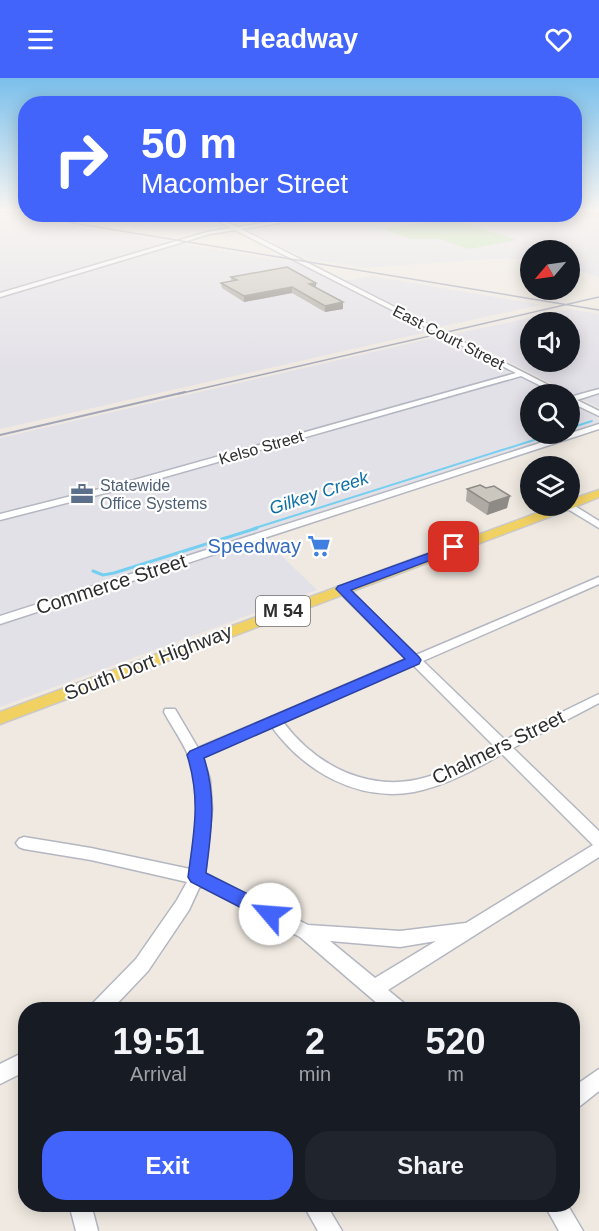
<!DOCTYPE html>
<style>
body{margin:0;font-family:Helvetica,sans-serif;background:#20242c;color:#f1f3f6;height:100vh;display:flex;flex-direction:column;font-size:22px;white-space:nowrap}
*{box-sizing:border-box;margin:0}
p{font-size:20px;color:#9ea1a6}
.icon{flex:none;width:33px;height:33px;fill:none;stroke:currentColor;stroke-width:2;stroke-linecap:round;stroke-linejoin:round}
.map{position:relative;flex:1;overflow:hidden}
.panel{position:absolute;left:18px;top:924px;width:562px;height:210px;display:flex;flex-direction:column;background:#171b24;border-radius:24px;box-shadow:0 3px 15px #0003}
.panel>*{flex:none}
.top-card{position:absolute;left:18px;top:18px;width:564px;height:126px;border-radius:24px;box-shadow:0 3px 15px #0003;background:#4264fb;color:#fff;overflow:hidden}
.needle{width:39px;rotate:241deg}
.tools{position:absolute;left:520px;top:162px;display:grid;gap:12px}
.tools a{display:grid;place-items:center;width:60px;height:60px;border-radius:50%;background:#171b24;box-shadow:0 3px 15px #0003;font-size:30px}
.pin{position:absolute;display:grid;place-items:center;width:51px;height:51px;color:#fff;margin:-26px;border-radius:12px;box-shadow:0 3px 9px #0006}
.me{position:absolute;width:66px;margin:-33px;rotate:297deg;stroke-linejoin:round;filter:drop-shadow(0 0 4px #0008)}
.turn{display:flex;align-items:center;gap:21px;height:126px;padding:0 24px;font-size:27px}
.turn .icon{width:78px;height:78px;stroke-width:2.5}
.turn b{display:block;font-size:42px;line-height:51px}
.eta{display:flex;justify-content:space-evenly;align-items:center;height:102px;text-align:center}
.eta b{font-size:36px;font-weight:700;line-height:42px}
.primary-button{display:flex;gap:12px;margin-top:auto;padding:12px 24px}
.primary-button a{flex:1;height:69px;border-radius:24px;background:#4264fb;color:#fff;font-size:24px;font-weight:700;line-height:69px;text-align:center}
.primary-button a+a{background:#20242c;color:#f1f3f6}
header{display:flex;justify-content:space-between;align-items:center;height:78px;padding:0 24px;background:#4264fb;color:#fff;font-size:27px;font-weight:700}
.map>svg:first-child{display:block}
.industrial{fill:#e3e1e8;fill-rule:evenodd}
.green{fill:#b6e59e}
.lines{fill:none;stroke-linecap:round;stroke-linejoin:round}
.stream-far2{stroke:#75cff0;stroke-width:1.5}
.stream-far1{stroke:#75cff0;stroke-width:2}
.stream{stroke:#75cff0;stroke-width:3}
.minor-casing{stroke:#b4b7c1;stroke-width:3}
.major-casing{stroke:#c9c9c9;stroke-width:3}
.highway-casing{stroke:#c9c9c9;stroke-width:4}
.minor{fill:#fff;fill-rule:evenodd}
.major{fill:#f2d163;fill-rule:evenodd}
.highway{fill:#ffa35c;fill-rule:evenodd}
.rail-far1{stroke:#a3a6b8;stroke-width:1.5}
.rail{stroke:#a3a6b8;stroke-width:2}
.wall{fill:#afaba4}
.shaded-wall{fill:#8e8b86}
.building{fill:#cbc7bf;stroke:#8e8b86;stroke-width:1.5}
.route{fill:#4264fb;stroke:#2b41a3;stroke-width:1.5}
.labels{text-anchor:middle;stroke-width:4.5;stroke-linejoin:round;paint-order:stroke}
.far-street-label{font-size:16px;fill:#2e2e2e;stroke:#fff}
.far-service-label{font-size:16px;fill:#4e5e75;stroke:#fff;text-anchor:start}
.far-water-label{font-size:18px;font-style:italic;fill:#0d6fa3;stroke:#fff}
.shield{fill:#fff;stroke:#6d6d6d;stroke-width:1.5}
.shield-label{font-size:18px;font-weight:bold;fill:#2e2e2e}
.shop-label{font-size:20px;fill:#366cbe;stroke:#fff;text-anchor:end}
.street-label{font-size:20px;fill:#2e2e2e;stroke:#fff}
</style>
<header><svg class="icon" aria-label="menu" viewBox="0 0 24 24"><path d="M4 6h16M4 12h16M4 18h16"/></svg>Headway<svg class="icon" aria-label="heart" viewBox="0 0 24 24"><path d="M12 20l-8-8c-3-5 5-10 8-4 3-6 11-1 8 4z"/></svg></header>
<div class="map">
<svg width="599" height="1153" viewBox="0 0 599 1153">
<rect width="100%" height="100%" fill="#efe9e1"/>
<!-- industrial -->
<path class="industrial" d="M0,135L270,181L296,183L432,253L0,351Z
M384,136H575L599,142V199L570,190V172H531V184L524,181H488L365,190L308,181L244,151Z
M55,137H199L224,149L180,157Z
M372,198L542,227L439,249L346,203Z
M569,231L599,236V330L455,256ZM531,244H570V284H531Z
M442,258L554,316H531V356H564L258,455L317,512L0,629V360Z
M570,325L597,339L599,344L570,354Z"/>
<!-- green -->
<path class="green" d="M453,142L517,162L468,171L440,161H410L381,150Z"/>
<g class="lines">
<!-- stream-far2 -->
<path class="stream-far2" d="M574,135L599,140"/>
<!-- stream-far1 -->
<path class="stream-far1" d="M570,350L592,343
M252,451L553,356"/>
<!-- stream -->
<path class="stream" d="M93,493L103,497L114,495L257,450"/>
<!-- minor casing -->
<g class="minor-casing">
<path id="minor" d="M212,136L237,149L279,143L347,136H370L279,145L241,151L566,316H557L521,298L133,408L0,442V436L127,404L516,295L235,152L210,156L0,219V215L207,154L231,150L205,136Z
M599,311V315L577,322L599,333V338L570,324V319Z
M599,346V351L0,546V538Z
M570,425L599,443V450L566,430L565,428H570Z
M599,499V506L423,583L505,662L599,616V625L513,670L599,753V779L388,912L405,926L408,932H385L300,859L200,808L189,832L148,893L111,932H89L92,926L136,881L177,822L187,804L91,782L24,771L19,769L16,765L19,761L24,759L91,770L190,791C195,753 203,716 189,679C183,664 172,649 164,634L165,631H175L198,670L406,581L338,513L337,511L338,509H346L416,577ZM413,587L494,668C472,680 451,692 427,699C371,716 317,689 283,644ZM272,649C304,693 357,724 414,714C445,708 474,692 502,676L593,767L466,845L400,853L308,847L205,796L212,731L210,702L203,679ZM330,863L400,869L436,863L375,900Z
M26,973V993L0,1006V986Z
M599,991V1013L580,1028L573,1031V1009Z
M69,1126H91L98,1153H76Z
M303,1126H326L342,1153H318Z
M544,1126H567L583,1153H559Z"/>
</g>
<!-- major casing -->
<g class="major-casing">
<path id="major" d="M599,412V419L570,431L0,646V634L556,428H570V422Z"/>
</g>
<!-- highway casing -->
<g class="highway-casing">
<path id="highway" d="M574,131L599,134V138L575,132Z"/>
</g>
<!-- minor -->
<use href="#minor" class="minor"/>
<!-- major -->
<use href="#major" class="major"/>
<!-- highway -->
<use href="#highway" class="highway"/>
<!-- rail-far1 -->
<path class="rail-far1" d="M0,133L599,232
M178,316L599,219"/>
<!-- rail -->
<path class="rail" d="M0,357L185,314"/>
</g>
<!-- wall -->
<path class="wall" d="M231,199L316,205V210L343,231L325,234L292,215L244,224L222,210L221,205L231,203Z
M467,411L507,430L487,437L466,423Z"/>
<!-- shaded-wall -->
<path class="shaded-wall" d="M316,205V211L309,206Z
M292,209V215L244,224V218Z
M343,224V231L325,234V228Z
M510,418L507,430L487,437L489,425Z"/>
<!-- building -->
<path class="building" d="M287,189L316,205L309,206L343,224L325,228L292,209L244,218L221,205L237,202L231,199Z
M480,407L486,410L494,408L510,418L489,425L467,411Z"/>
<!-- sky -->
<linearGradient id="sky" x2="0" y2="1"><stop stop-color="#7abfeb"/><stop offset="0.45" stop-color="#f8f5f2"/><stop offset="1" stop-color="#f8f5f2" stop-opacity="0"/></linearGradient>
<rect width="599" height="293" fill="url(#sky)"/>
<!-- route -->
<path class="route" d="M454,466L460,469L458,472L351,512L419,579L421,582L419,586L204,680C217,720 211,754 206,795L276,830L279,836L276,841L270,844L263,841L191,804L188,799C194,754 201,721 187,677L190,673L405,581L336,511L338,508Z"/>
<!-- icons -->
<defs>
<g id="office-bare" transform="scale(1.8)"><path d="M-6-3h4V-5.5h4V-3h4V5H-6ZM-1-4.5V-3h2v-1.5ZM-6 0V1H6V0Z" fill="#5c6f8a" stroke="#fff" stroke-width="2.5" paint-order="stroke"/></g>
<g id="supermarket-bare" transform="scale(1.8)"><path d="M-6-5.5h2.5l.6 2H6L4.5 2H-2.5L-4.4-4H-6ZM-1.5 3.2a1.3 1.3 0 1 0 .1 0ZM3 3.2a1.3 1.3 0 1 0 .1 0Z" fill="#3f7fe0" stroke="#fff" stroke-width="2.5" paint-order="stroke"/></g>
</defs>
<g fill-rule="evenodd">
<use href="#office-bare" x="82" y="416"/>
<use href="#supermarket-bare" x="319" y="468"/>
</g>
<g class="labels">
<!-- far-street labels -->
<g class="far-street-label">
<text transform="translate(449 259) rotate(27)" y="6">East Court Street</text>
<text transform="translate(261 369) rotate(-16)" y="6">Kelso Street</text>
</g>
<!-- far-service labels -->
<g class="far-service-label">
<text x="100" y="413">Statewide<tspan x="100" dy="18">Office Systems</tspan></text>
</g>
<!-- far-water labels -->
<g class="far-water-label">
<text transform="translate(319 415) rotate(-18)" y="6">Gilkey Creek</text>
</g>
<!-- shield labels -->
<rect class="shield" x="256" y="518" width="54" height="30" rx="4.5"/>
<g class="shield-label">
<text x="283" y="539">M 54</text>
</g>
<!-- shop labels -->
<g class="shop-label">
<text x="301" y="475">Speedway</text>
</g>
<!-- street labels -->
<g class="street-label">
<text transform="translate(111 506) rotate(-18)" y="7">Commerce Street</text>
<text transform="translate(148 584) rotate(-21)" y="7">South Dort Highway</text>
<text transform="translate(498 669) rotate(-26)" y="7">Chalmers Street</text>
</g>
</g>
</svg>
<div class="tools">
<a><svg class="needle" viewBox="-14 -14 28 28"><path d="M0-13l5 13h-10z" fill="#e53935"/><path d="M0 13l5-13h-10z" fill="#9ea1a6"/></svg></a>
<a><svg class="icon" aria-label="sound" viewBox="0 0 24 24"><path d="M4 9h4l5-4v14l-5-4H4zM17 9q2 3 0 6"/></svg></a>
<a><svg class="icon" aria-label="search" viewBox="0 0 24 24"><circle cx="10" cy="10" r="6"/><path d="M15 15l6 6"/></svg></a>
<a><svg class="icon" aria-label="layers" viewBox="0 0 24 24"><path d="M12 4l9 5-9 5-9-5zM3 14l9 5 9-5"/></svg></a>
</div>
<div class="pin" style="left:454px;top:469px;background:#d93025"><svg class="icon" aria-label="arrive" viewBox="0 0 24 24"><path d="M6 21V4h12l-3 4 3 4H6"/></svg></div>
<svg class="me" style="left:270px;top:836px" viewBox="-20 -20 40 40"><circle r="19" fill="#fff"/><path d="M0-13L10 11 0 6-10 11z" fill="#4264fb"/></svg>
<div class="top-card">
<div class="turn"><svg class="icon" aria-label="right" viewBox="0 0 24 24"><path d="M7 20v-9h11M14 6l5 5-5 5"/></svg><div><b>50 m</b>Macomber Street</div></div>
</div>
<section class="panel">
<div class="eta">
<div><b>19:51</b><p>Arrival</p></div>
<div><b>2</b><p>min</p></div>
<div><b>520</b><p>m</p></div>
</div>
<div class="primary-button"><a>Exit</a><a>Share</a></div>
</section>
</div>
